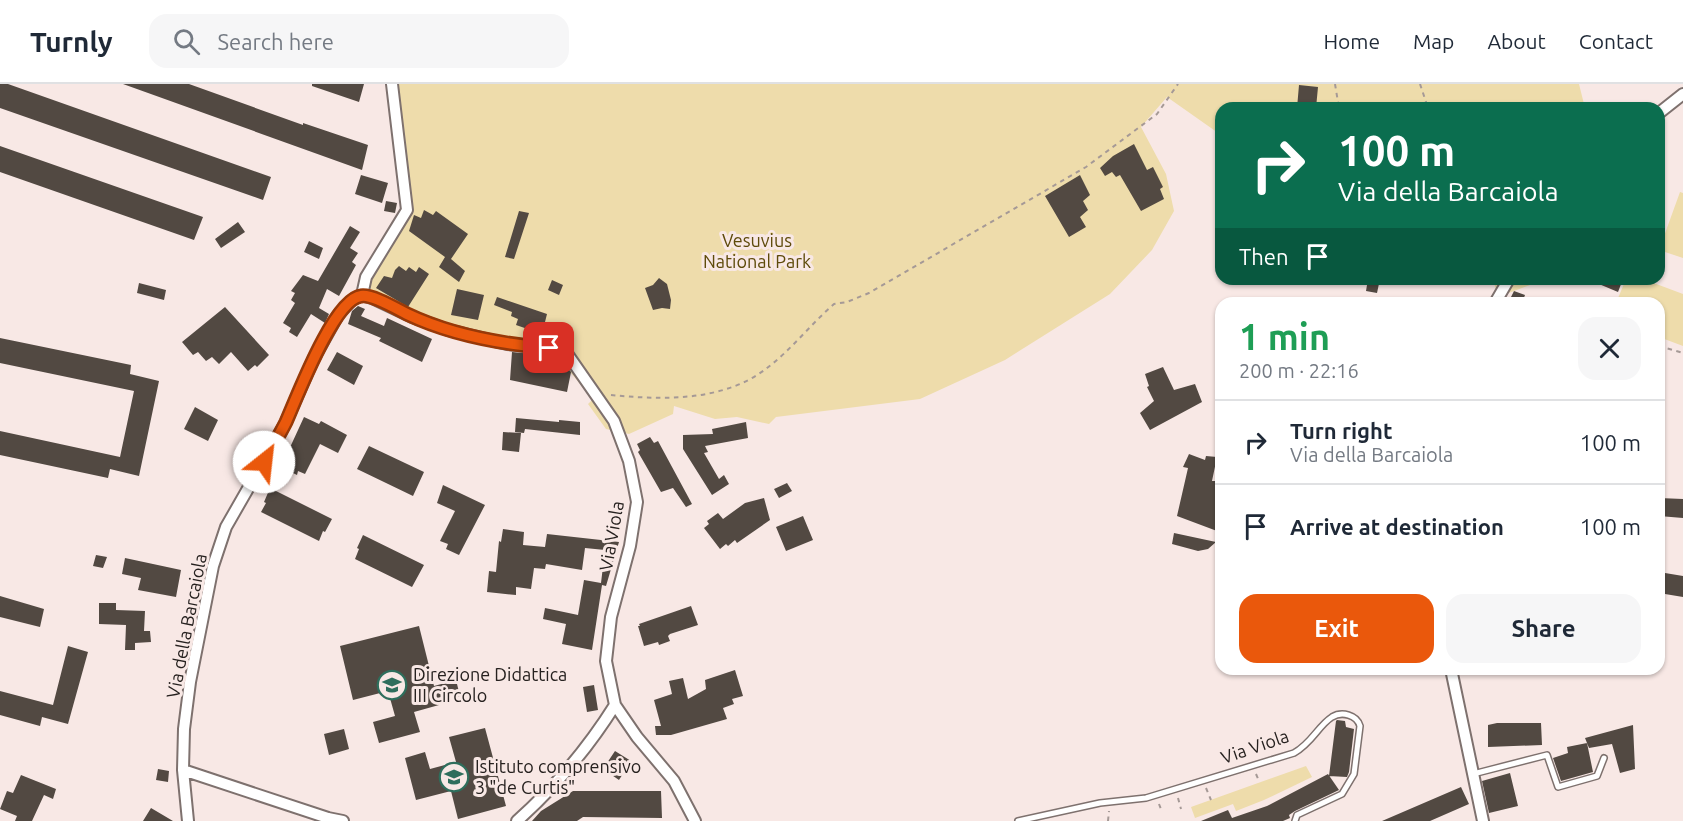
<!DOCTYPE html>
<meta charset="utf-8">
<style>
body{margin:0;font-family:Ubuntu,sans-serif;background:#f6f6f7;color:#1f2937;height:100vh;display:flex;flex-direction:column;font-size:22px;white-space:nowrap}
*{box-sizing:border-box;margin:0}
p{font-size:20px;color:#747a83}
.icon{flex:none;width:33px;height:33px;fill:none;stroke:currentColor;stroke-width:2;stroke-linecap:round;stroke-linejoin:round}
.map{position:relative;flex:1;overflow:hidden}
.side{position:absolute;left:1215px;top:213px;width:450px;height:378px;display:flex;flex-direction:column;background:#fff;border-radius:18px;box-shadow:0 2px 4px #0004}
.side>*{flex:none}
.guide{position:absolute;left:1215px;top:18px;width:450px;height:183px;border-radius:18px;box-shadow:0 2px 4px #0004;background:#0b6e4f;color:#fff;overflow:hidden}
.pin{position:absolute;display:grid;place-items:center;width:51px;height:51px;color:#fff;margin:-26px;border-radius:12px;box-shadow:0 3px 9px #0006}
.me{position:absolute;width:66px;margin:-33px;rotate:29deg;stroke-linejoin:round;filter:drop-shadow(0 0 4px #0008)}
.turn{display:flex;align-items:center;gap:21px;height:126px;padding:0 24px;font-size:27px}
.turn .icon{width:78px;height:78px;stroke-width:2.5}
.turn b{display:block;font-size:42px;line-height:51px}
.then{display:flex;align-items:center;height:57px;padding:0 24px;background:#0003;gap:12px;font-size:22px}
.round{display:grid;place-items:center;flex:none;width:63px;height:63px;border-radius:18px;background:#f6f6f7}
.headline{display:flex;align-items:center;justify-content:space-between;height:102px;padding:0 24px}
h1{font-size:36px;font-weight:700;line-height:45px;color:#1e9e55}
.action{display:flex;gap:12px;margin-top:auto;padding:12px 24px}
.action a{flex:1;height:69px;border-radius:18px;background:#ea580c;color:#fff;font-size:24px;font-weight:700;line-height:69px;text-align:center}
.action a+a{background:#f6f6f7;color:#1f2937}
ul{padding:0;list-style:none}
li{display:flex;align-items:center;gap:18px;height:84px;padding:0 24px;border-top:2px solid #e0e1e3}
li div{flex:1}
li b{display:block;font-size:22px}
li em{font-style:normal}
header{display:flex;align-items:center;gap:36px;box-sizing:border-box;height:84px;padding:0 30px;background:#fff;border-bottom:2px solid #e0e1e3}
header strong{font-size:28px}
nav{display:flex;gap:33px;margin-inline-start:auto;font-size:21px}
.search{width:420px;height:54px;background:#f6f6f7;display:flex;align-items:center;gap:15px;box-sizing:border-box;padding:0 21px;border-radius:18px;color:#747a83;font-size:22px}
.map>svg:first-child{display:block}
.green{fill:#eedcab}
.building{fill:#524942}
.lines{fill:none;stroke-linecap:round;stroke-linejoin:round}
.service-casing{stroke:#7e716e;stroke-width:8}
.minor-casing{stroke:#7e716e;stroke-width:14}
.path{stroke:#a59996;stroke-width:2;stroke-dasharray:4.5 4.5;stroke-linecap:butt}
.service{stroke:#fff;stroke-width:5}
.minor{stroke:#fff;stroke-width:10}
.route-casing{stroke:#983908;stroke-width:15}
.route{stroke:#ea580c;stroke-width:10}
.labels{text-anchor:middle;stroke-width:6;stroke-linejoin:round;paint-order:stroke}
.park-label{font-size:18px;fill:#5e4a0a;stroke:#f8e8e5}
.street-label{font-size:18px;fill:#26211f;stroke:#f8e8e5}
.poi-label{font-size:18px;fill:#26211f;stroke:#f8e8e5;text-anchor:start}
</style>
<header>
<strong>Turnly</strong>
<div class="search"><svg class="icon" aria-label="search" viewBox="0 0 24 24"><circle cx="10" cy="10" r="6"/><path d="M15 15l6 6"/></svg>Search here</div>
<nav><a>Home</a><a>Map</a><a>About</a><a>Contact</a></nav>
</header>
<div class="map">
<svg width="1683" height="737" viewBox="0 0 1683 737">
<rect width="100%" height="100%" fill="#f8e8e5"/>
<!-- green -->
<path class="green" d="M388,0H1579L1585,24H1221V51L1167,13L1141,43L1166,90L1174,127L1152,166L1110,210L1005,276L920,315L776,333L769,340L737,333L715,335L674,322L673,330L629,350L606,345L588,320L593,315C578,300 569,282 551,270L393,229L365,217L373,187L389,161L402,120Z
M1680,108L1683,109V174L1659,166Z
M1493,195H1529L1530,201L1498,213Z
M1626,195H1643L1683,210V262L1659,253V219H1616Z
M1306,682L1312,693L1264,716L1236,727L1233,720L1195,734L1191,723Z"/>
<!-- building -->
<path class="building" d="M0,0H8L271,93L263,116L0,24Z
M123,0H189L303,41V39L368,61L362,86Z
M312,0H364L359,18L312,2Z
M1299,1L1318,3L1316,24H1297Z
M1134,60L1147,86L1153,83L1163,103L1160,105L1164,115L1141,127L1120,91L1116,93L1112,88L1105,92L1100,84L1113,72Z
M0,62L203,133L194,156L0,88Z
M361,91L388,99L382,119L355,110Z
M1080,91L1090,111L1083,117L1088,126L1080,133L1086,143L1069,153L1045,112Z
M386,117L397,119L395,129L384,127Z
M424,126L433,131L436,127L468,150L451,175L465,187L459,198L439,183L445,173L409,147L414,131L421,134Z
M519,127L529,129L514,175L505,173Z
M238,138L245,148L221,164L215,155Z
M350,142L360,148L350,164L358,169L352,178L356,181L339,212L327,205L319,224L329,230L325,239L311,230L297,253L289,248L291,244L283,239L295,219L291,216L295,209L291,207L303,191L318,197Z
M309,157L323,164L319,175L304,168Z
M399,182L406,187L409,183L416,188L419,183L429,190L408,223L376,204L384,192L392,194L395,186Z
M659,194L667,200L671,216L670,225L662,224L653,226L645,204L653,201Z
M1368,195H1380L1377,209L1366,207Z
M1587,195H1623L1618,208Z
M552,196L563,201L559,211L548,206Z
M139,199L166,206L164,216L137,209Z
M457,205L484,211L478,236L451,231Z
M1514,207L1525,211L1522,219H1508Z
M497,213L547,230L542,250L516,241L518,235L511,232L512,228L494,221Z
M358,222L365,225L361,232L384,242L387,234L432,255L422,278L379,257L381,254L348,240L352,227Z
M225,223L269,271L257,283L255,281L248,287L231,268L219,280L212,273L206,277L198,268L193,271L182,258Z
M0,254L131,281L130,290L159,297L139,392L110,385L108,394L0,371V347L120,373L134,307L0,279Z
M337,268L363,282L354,301L327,286Z
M512,268L542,271V283L559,286L561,277L571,288L567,308L510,296Z
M1163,283L1174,306L1195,300L1202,318L1150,346L1140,329L1154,317L1147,303L1149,302L1145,290Z
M195,323L218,336L208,357L184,345Z
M304,333L319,340L321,337L347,351L338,369L320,360L305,390L298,387L297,391L281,383Z
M516,334L559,338V336L580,338V351L525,345L524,349L515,348Z
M746,338L748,354L705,362L708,368L704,369L719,395L724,391L729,400L712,411L683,365V351L713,350L712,345Z
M503,348L521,349L519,368L502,366Z
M650,353L654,359L658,357L692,420L686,423L673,404L661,408L638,368L640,366L637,360Z
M369,362L424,388L413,412L357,385Z
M1189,370L1205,376L1206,372L1217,373L1212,397H1216L1215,403L1220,404L1216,428L1221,429L1217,447L1177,432L1188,384L1183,383Z
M787,399L792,407L779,414L774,405Z
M443,401L485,421L459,471L446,465L448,460L440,457L455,427L437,419Z
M270,404L332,435L325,448L323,447L319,457L261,428L266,419L264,418Z
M764,414L770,436L737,459L735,456L728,462L726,460L720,465L704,444L709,440L707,437L718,429L723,435L745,419Z
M1659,414L1683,415V434L1659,432Z
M803,432L813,456L786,467L776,443Z
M503,445L524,448L523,461L545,463L547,450L619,458L606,502L602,501L592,566L562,560L566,540L543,535L545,524L578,531L584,496L601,499L605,466L585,464L582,486L546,480L545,485L534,484L531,505L516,503V511L487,508L489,487L496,488L499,457L501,458Z
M1174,449L1216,458L1208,465L1198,467L1172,460Z
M363,451L424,481L412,503L355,475L359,465L357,464Z
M96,471L107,473L103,484L93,482Z
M125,474L181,486L176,513L138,506L141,494L122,490Z
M1659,488L1683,492V513L1659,509Z
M0,512L44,525L40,543L0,533Z
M99,519H116V526L145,527L144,547H150L151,558L135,559V566H125L126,541L99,540Z
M691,522L698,541L670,550L668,552L670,557L659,561L658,558L644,562L638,542H640L639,540Z
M419,542L434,602L456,596L460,612L438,619L439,621L414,628L420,648L379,659L373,638L395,632L388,607L353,616L340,562Z
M68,562L88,568L68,640L42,633L40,642L0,631V607L53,621Z
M735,586L743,612L732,615L734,620L723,624L727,635L671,651H656L655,642H661L654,616L672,610L669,597L683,594L688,615L706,605L705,596Z
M594,601L598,626L587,628L583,603Z
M1337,636L1345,637L1346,643L1354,645L1349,688L1347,693L1329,692L1336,637Z
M1497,639H1541L1542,661L1488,663V641Z
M1633,641L1635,685L1620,689L1612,660L1589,664L1585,654Z
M485,644L506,722L458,735L451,707L416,716L405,674L425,668L430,685L456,678L449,653Z
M344,645L349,665L329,671L324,650Z
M1587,659L1593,688L1561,697L1553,674L1568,669L1567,663Z
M615,667L631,677L619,696L603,685Z
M158,685L169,687L168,698L156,696Z
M1510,689L1518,722L1489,729L1482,697Z
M1328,690L1339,706L1295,727L1289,731L1290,734L1283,737H1201L1228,726L1232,734L1267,722Z
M21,691L56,705L53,715L44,711L32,737H15L17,732L0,725L7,707L13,709Z
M1461,703L1469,720L1430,737H1382Z
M573,707H661L662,734L583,733L577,737H532L541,727Z
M151,724L173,737H143Z"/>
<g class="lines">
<!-- service casing -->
<g class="service-casing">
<path id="service" d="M1473,690L1547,671L1558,703L1597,692L1604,674
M1018,737L1100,719L1146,714L1294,669C1312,659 1318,642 1332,633C1342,627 1357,631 1360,642L1354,690L1342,710L1297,731L1295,737"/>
</g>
<!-- minor casing -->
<g class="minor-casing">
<path id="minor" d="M1659,29L1683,10
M362,211L366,193L407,126L392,0
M1495,219L1509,195
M1451,585L1483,737
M183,686L328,734L343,737
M188,737L183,686L184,645L190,598L213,482L226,443L285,340L314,274L338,231L352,216L362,211L372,214L412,233L448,246L507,260L549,264L566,268L614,337L629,377L637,418L630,462L611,533L606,577L615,621L637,653L674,697L695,737
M517,737C555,703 588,664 615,621"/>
</g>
<!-- path -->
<path class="path" d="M1335,0L1339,24
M1420,0L1428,24
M1547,215L1556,219
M1659,262L1683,269
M611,311C662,316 724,318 767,284C791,266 811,240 834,220L847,218L869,209L1086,83L1157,30L1178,0
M1256,690L1259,697
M1206,704L1211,716
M1178,714L1181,725
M1159,720L1162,728
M1108,737L1109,727"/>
<!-- service -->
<use href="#service" class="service"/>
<!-- minor -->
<use href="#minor" class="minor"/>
</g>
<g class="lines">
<!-- route casing -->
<g class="route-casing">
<path id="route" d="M264,378C271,365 279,352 286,338C297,313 334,215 361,212C372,210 397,225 407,230C451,251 501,260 549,264"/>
</g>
<!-- route -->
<use href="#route" class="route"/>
</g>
<!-- icons -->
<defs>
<g id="school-ring" transform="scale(1.5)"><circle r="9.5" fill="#f8e8e5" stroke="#2e6e5c" stroke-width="1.5"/><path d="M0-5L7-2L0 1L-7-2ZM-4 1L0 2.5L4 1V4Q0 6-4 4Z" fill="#2e6e5c"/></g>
</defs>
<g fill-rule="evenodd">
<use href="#school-ring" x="392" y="601"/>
<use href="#school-ring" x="454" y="693"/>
</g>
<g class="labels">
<!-- park labels -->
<g class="park-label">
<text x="757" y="163">Vesuvius<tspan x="757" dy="21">National Park</tspan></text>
</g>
<!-- street labels -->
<g class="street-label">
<text transform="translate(612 452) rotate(-80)" y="6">Via Viola</text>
<text transform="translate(187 542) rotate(-79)" y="6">Via della Barcaiola</text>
<text transform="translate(1255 663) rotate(-19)" y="6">Via Viola</text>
</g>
<!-- poi labels -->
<g class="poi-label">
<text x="413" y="597">Direzione Didattica<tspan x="413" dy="21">III Circolo</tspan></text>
<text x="475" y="689">Istituto comprensivo<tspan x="475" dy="21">3 "de Curtis"</tspan></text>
</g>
</g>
</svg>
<div class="pin" style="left:549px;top:264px;background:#d93025"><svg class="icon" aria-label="arrive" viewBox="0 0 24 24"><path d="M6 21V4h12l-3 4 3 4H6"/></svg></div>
<svg class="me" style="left:264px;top:378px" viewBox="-20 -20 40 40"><circle r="19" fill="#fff"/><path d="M0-13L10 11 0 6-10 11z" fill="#ea580c"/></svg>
<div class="guide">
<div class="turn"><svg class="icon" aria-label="right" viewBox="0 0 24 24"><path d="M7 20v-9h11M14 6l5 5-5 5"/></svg><div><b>100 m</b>Via della Barcaiola</div></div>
<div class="then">Then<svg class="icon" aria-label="arrive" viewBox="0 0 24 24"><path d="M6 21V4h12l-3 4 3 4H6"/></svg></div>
</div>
<section class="side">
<div class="headline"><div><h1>1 min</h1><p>200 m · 22:16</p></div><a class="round"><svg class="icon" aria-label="close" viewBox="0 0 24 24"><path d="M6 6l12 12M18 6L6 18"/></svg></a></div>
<ul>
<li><svg class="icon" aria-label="right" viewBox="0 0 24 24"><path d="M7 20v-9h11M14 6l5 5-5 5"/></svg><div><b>Turn right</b><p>Via della Barcaiola</p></div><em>100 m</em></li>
<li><svg class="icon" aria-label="arrive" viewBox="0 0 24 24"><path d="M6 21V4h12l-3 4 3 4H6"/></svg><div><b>Arrive at destination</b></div><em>100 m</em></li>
</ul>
<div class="action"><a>Exit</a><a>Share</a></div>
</section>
</div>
